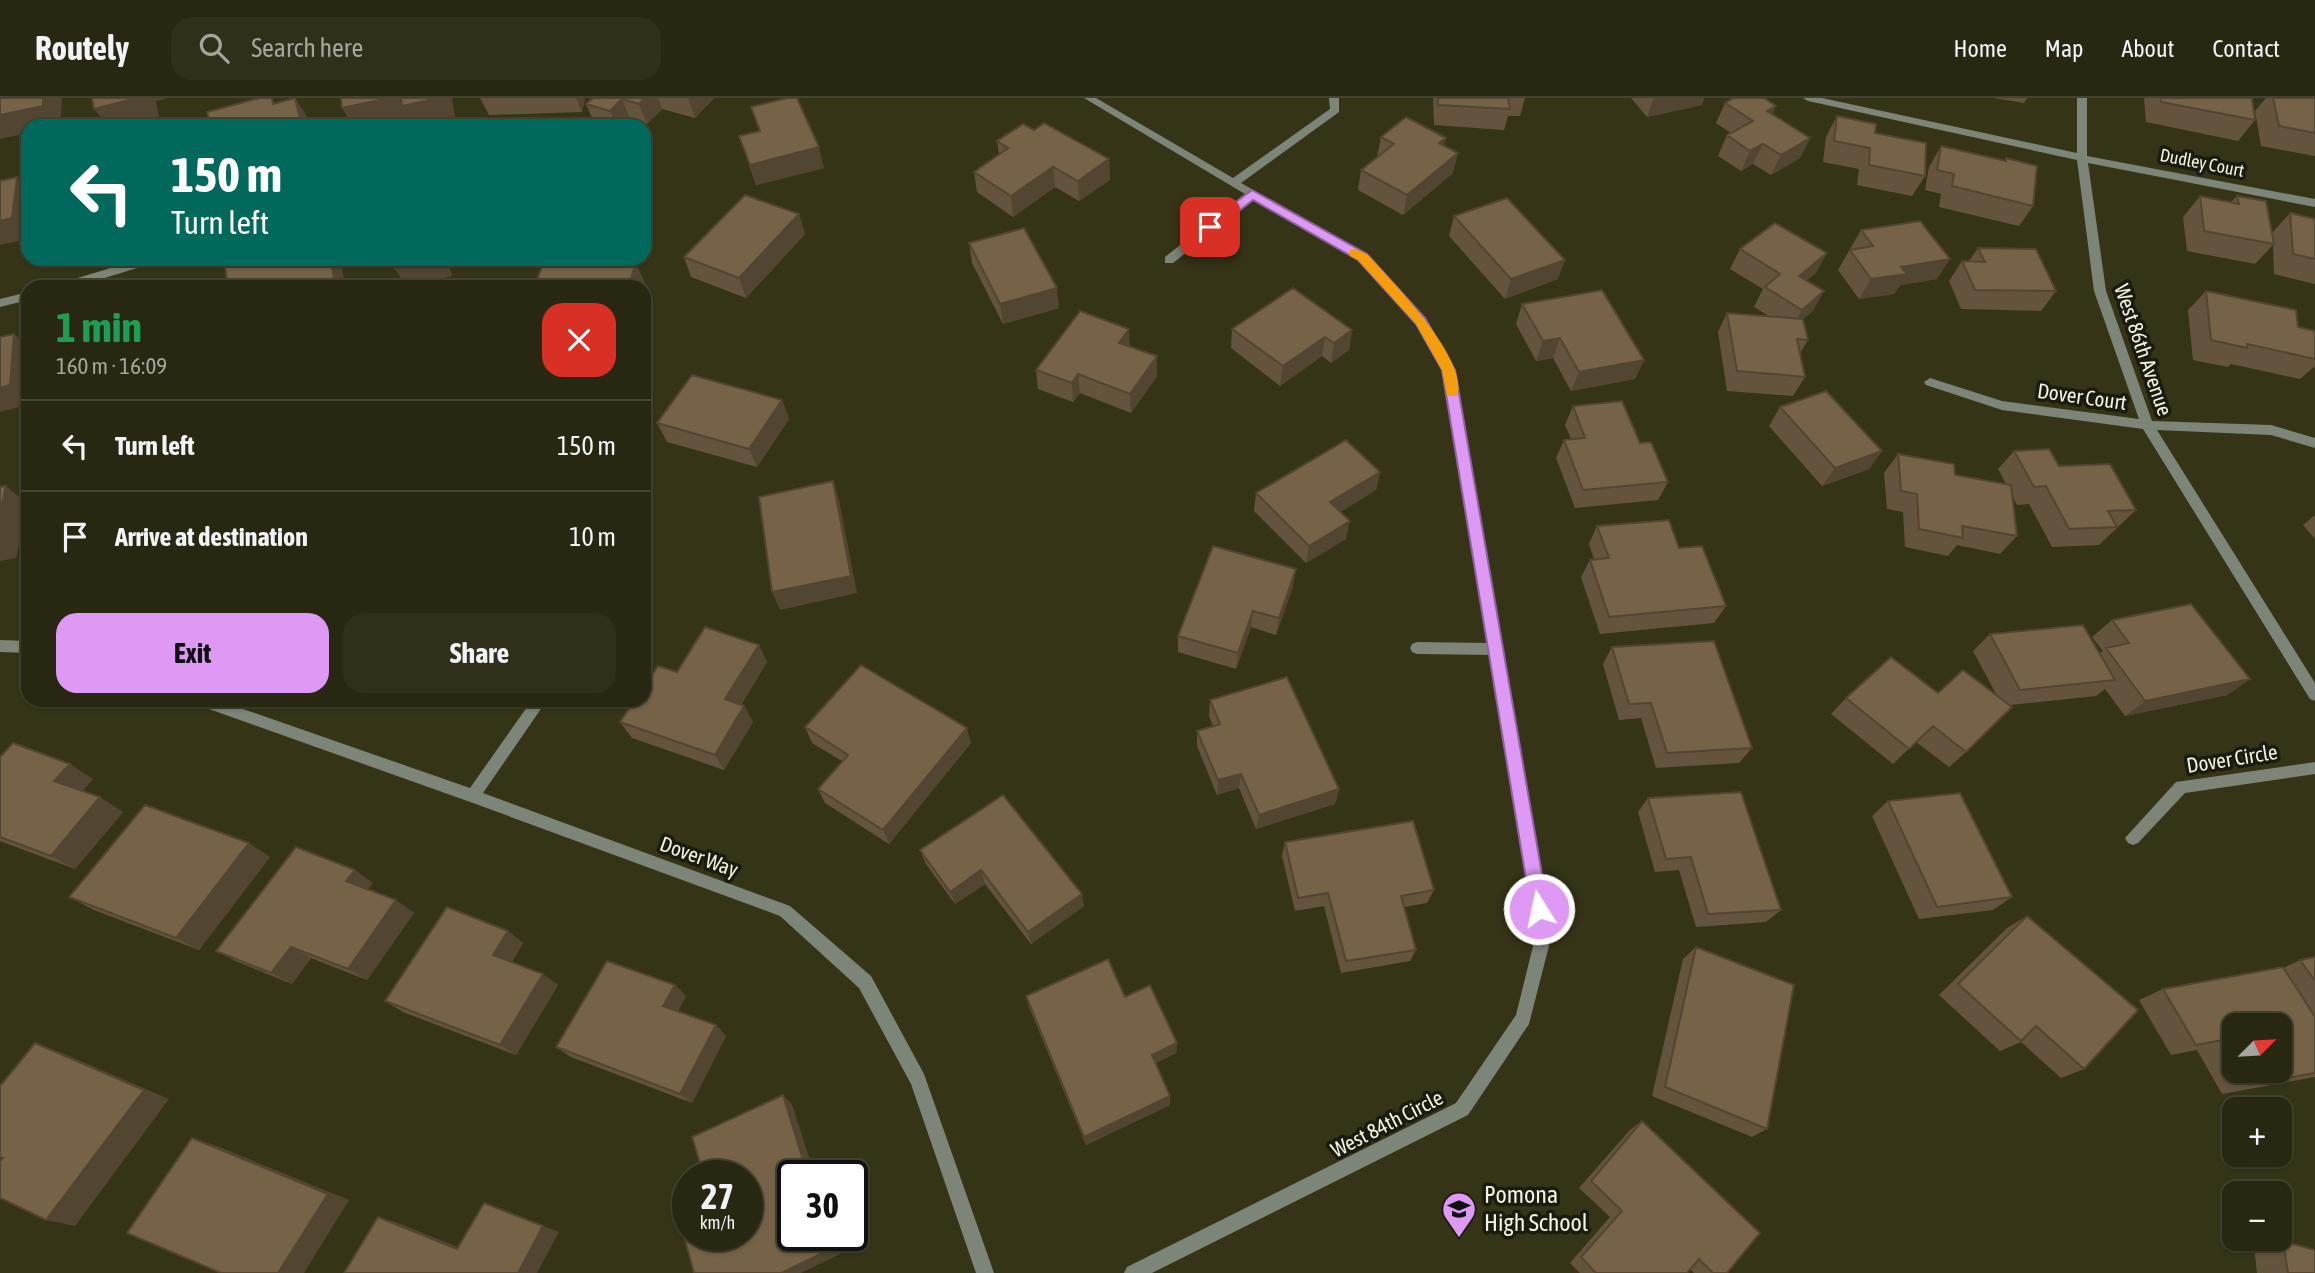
<!DOCTYPE html>
<meta charset="utf-8">
<style>
body{margin:0;font-family:"Asap Condensed",sans-serif;background:#302f1a;color:#f1f3f6;height:100vh;display:flex;flex-direction:column;font-size:26px;white-space:nowrap}
*{box-sizing:border-box;margin:0}
p{font-size:23px;color:#a5a59f}
.icon{flex:none;width:38px;height:38px;fill:none;stroke:currentColor;stroke-width:2;stroke-linecap:round;stroke-linejoin:round}
.map{position:relative;flex:1;overflow:hidden}
.details{position:absolute;left:21px;top:182px;width:630px;height:427px;display:flex;flex-direction:column;background:#282711;border-radius:21px;box-shadow:0 2px 5px #0004,0 0 0 2px #444431}
.details>*{flex:none}
.guide{position:absolute;left:21px;top:21px;width:630px;height:147px;border-radius:21px;box-shadow:0 2px 5px #0004,0 0 0 2px #444431;background:#00695c;color:#fff;overflow:hidden}
.needle{width:46px;rotate:66deg}
.buttons{position:absolute;left:2222px;top:915px;display:grid;gap:14px}
.buttons a{display:grid;place-items:center;width:70px;height:70px;border-radius:14px;background:#282711;box-shadow:0 2px 5px #0004,0 0 0 2px #444431;font-size:35px}
.speed{position:absolute;left:672px;top:1062px;display:flex;gap:14px;font-size:35px;font-weight:700;text-align:center}
.speed>*{display:grid;place-content:center;width:91px;height:91px;border-radius:50%;background:#282711;box-shadow:0 2px 5px #0004,0 0 0 2px #444431;line-height:1}
.speed small{font-size:18px;font-weight:400}
.speed .limit{border:4px solid #111;border-radius:10px;background:#fff;color:#111}
.pin{position:absolute;display:grid;place-items:center;width:60px;height:60px;color:#fff;margin:-30px;border-radius:14px;box-shadow:0 4px 10px #0006}
.me{position:absolute;width:77px;margin:-38px;rotate:350deg;stroke-linejoin:round;filter:drop-shadow(0 0 5px #0008)}
.turn{display:flex;align-items:center;gap:24px;height:147px;padding:0 35px;font-size:32px}
.turn .icon{width:91px;height:91px;stroke-width:2.5}
.turn b{display:block;font-size:49px;line-height:60px}
.round{display:grid;place-items:center;flex:none;width:74px;height:74px;border-radius:21px;background:#302f1a}
.head{display:flex;align-items:center;justify-content:space-between;height:119px;padding:0 35px}
h1{font-size:42px;font-weight:700;line-height:52px;color:#1e9e55}
.button{display:flex;gap:14px;margin-top:auto;padding:14px 35px}
.button a{flex:1;height:80px;border-radius:21px;background:#dd99f3;color:#111;font-size:28px;font-weight:700;line-height:80px;text-align:center}
.button a+a{background:#302f1a;color:#f1f3f6}
ul{padding:0;list-style:none}
li{display:flex;align-items:center;gap:21px;height:91px;padding:0 35px;border-top:2px solid #444431}
li div{flex:1}
li b{display:block;font-size:26px}
li em{font-style:normal}
header{display:flex;align-items:center;gap:42px;box-sizing:border-box;height:98px;padding:0 35px;background:#282711;border-bottom:2px solid #444431}
header strong{font-size:33px}
nav{display:flex;gap:38px;margin-inline-start:auto;font-size:24px}
.search{width:490px;height:63px;background:#302f1a;display:flex;align-items:center;gap:18px;box-sizing:border-box;padding:0 24px;border-radius:21px;color:#a5a59f;font-size:26px}
.map>svg:first-child{display:block}
.lines{fill:none;stroke-linecap:round;stroke-linejoin:round}
.minor{fill:#7d8578;fill-rule:evenodd}
.wall{fill:#65543d;fill-rule:evenodd}
.shaded-wall{fill:#524532}
.building{fill:#756247;stroke:#524532;stroke-width:2}
.route{fill:#dd99f3;stroke:#90639e;stroke-width:2}
.slow{fill:#f59e0b}
.labels{text-anchor:middle;stroke-width:7;stroke-linejoin:round;paint-order:stroke}
.far-street-label{font-size:18px;fill:#f5f4e3;stroke:#1c1b0f}
.street-label{font-size:21px;fill:#f5f4e3;stroke:#1c1b0f}
.near-poi-label{font-size:24px;fill:#f5f4e3;stroke:#1c1b0f;text-anchor:start}
</style>
<header>
<strong>Routely</strong>
<div class="search"><svg class="icon" aria-label="search" viewBox="0 0 24 24"><circle cx="10" cy="10" r="6"/><path d="M15 15l6 6"/></svg>Search here</div>
<nav><a>Home</a><a>Map</a><a>About</a><a>Contact</a></nav>
</header>
<div class="map">
<svg width="2315" height="1175" viewBox="0 0 2315 1175">
<rect width="100%" height="100%" fill="#363417"/>
<g class="lines">
<!-- minor -->
<path class="minor" d="M1084,0H1096L1233,80L1330,11L1329,0H1339V14L1241,85L1366,156L1425,220L1454,272L1552,836L1529,926L1468,1017L1152,1175H1124L1127,1169L1456,1005L1516,917L1536,836L1490,557L1417,556L1412,554L1410,550L1412,546L1417,544L1488,545L1442,272L1417,226L1358,162L1253,101L1173,165H1165V159L1245,96Z
M1803,0H1822L2077,55V0H2087V58L2315,101V109L2088,65L2106,193L2152,323L2271,327L2315,340V350L2271,337L2157,332L2315,585V603L2310,601L2143,331L2002,312L1926,287L1924,284L1930,280L2002,303L2139,321L2094,193L2077,62L1808,3Z
M140,161H159L157,164L75,189H56L58,186Z
M28,194V202L0,209V201Z
M0,542L28,543V555L0,554Z
M193,602H217L470,690L532,602H547L483,695L790,808L871,878L924,976L994,1175H976L911,986L859,890L780,818L473,705L195,606Z
M2315,664V676L2185,695L2138,745L2133,747L2128,745L2125,740L2176,684Z"/>
</g>
<!-- wall -->
<path class="wall" d="M480,0H585L582,14L489,17Z
M593,0H714L695,20L662,11L647,26L630,21L623,28H599L595,27L586,6Z
M1433,0H1525L1520,18H1508L1504,32L1434,27Z
M1631,0H1704L1702,7L1647,19Z
M1994,0H2027L2024,5Z
M2144,0H2252L2255,22L2238,43L2146,24Z
M2266,0H2315V58L2261,48L2255,13Z
M1725,5L1772,16L1810,40L1800,60L1771,77L1753,66L1741,73L1718,58L1727,37L1731,35L1716,25Z
M751,9L824,70L756,87L739,38L759,33Z
M1837,18L1875,35L1925,78L1912,98L1857,87L1859,71L1823,64L1826,39Z
M1034,32L1109,61L1110,82L1079,103L1055,89L1013,119L977,94L974,74L999,56L997,43Z
M1381,39L1444,48L1453,75L1403,117L1358,92L1361,72L1377,59Z
M1941,48L2004,63L2006,60L2033,108L2019,128L1939,109L1941,96L1925,92L1929,69Z
M2200,98L2231,104L2237,98L2272,135L2290,115L2315,121V186L2274,176L2273,147L2255,166L2187,153L2183,119Z
M799,116L805,136L746,200L691,179L684,159Z
M1454,118L1558,181L1505,201L1449,138Z
M1861,132L1937,181L1900,187L1894,196L1859,201L1838,172Z
M969,145L1059,210L1003,226L972,165Z
M1978,150L2056,193L2041,213L1961,211L1949,183L1962,163H1969Z
M1740,151L1816,175L1807,182L1813,213L1803,221L1808,242L1800,255L1805,279L1793,298L1727,293L1718,234L1727,215L1769,218L1754,209L1763,191L1730,171Z
M2206,193L2298,229L2315,233V268L2300,281L2231,266L2228,269L2193,262L2188,212Z
M1522,206L1644,262L1635,281L1571,293L1553,260L1536,263L1516,226Z
M1232,231L1352,232L1349,252L1331,265L1322,258L1280,288L1231,250Z
M1130,248L1157,278L1131,315L1080,295L1073,304L1038,291L1036,272Z
M782,302L789,321L757,369L667,344L657,325Z
M1573,308L1640,345L1668,384L1658,402L1575,410L1556,360L1564,342L1571,341L1565,327Z
M1780,309L1882,353L1869,371L1822,388L1769,328Z
M2014,353L2059,368L2136,412L2099,447L2052,449L2029,406L2017,407L2012,397L2017,438L2000,456L1957,447L1948,458L1905,449L1903,414L1887,411L1884,375L1898,356L1955,377L2006,386L1998,371Z
M1380,374L1376,392L1340,414L1346,441L1306,465L1254,413L1256,395Z
M2315,417V441L2303,427Z
M1597,428L1679,450L1726,508L1714,525L1600,536L1581,479L1590,462L1594,461L1589,446Z
M1293,488L1276,537L1251,529L1236,571L1178,554V538Z
M2112,522L2250,581L2227,597L2125,618L2105,591L2096,598L2010,607L1966,654L1949,669L1916,644L1893,666L1831,616L1846,600L1938,595L1996,596L1973,553L1990,536L2100,555L2103,553L2092,539Z
M759,547L767,564L741,607L744,608L753,624L724,672L632,640L620,624L677,574Z
M1612,549L1752,650L1739,665L1656,670L1641,620L1619,622L1603,566Z
M1210,602L1339,691L1335,706L1256,731L1239,690L1217,697L1197,648V633L1213,628L1209,618Z
M805,629L971,645L889,746L825,705L818,691L842,663L812,645Z
M0,659L93,681L82,693L123,714L75,771L0,743Z
M1648,700L1781,812L1766,824L1696,829L1679,772L1655,774L1638,714Z
M1888,703L2012,799L1993,812L1919,821L1872,718Z
M1285,744L1434,792L1427,805L1404,809L1416,852L1410,863L1341,875L1324,808L1295,813L1282,758Z
M920,752L1084,808L1031,846L985,786L955,806L926,766Z
M270,759L199,852L94,812L69,799Z
M373,785L368,791L414,815L367,882L311,860L292,886L238,864L216,853Z
M2027,818L2084,971L2061,980L2021,944L2000,953L1939,897L2007,830Z
M508,833L523,845L512,864L558,887L516,957L403,914L385,903Z
M1696,849L1767,1031L1752,1039L1652,998L1683,861Z
M2315,859V979L2222,996L2197,952L2171,957L2139,902L2163,891L2283,870L2300,862ZM2235,928L2280,973H2235Z
M675,887L686,898L678,913L716,927L726,938L692,1005L571,959L556,949Z
M1026,898L1125,899L1177,945L1176,955L1156,965L1170,998V1007L1086,1047L1029,909Z
M1642,1023L1727,1175H1694L1690,1171L1687,1175H1580L1570,1165L1610,1119L1579,1090L1630,1032Z
M2283,1143L2315,1175H2257L2254,1148Z"/>
<!-- shaded-wall -->
<path class="shaded-wall" d="M43,0H61L62,1L60,28H28V35L0,41V17Z
M137,0H168L156,3L159,19L123,28H107L94,11Z
M295,0L308,20L310,28H302Z
M389,0H452L455,19L415,28H413L408,19L366,28H353L342,10Z
M576,0H585L582,14Z
M645,0H658L662,11L647,26L639,6Z
M688,0H714L695,20Z
M1654,0H1704L1702,7L1647,19Z
M622,1L630,21L623,28H616L610,13Z
M1776,8L1767,28V13Z
M1446,40L1441,60L1439,45Z
M1810,40L1800,60L1771,77L1781,57Z
M1763,46L1753,66L1741,73L1750,53Z
M819,49L824,70L756,87L750,67Z
M1458,55L1453,75L1403,117L1407,97Z
M1109,61L1110,82L1079,103L1078,83Z
M1053,69L1055,89L1013,119L1011,98Z
M17,79L28,92V141L0,147V123Z
M799,116L805,136L746,200L739,180Z
M1827,155L1816,175L1788,198L1799,178Z
M330,161H335L342,171L346,189H317Z
M428,161H477L449,168L452,178L407,189L394,170Z
M601,161H608L613,172L600,164Z
M1950,161L1937,181L1900,187L1894,196L1859,201L1871,181L1901,169Z
M1565,162L1558,181L1505,201L1511,181Z
M636,165L645,185L644,189H628Z
M1057,190L1059,210L1003,226L1000,206Z
M1824,193L1813,213L1790,231L1802,212Z
M1129,231L1130,250L1119,245Z
M1352,232L1349,252L1331,265L1334,245Z
M14,236L28,249V307L0,314V290Z
M1325,239L1322,258L1280,288L1283,268Z
M1560,240L1553,260L1536,263L1543,243Z
M1157,258V278L1131,315L1130,296Z
M1644,262L1635,281L1571,293L1579,274Z
M1078,276L1080,295L1073,304L1072,285Z
M782,302L789,321L757,369L749,351Z
M1882,353L1869,371L1822,388L1835,370Z
M1380,374L1376,392L1327,422L1330,404Z
M833,383L839,402L857,495L780,512L772,494Z
M6,388L28,406L16,460L0,463V415Z
M1350,423L1346,441L1306,465L1309,448Z
M1296,471L1293,488L1276,537L1279,520Z
M1253,513L1251,529L1236,571L1238,555Z
M759,547L767,564L734,617L725,601Z
M2250,581L2227,597L2125,618L2145,603Z
M744,608L753,624L724,672L715,657Z
M967,630L971,645L889,746L883,732Z
M70,666L93,681L78,698L54,683Z
M1241,676L1239,690L1217,697L1218,682Z
M1339,691L1335,706L1256,731L1259,717Z
M100,699L123,714L75,771L51,758Z
M249,745L270,759L199,852L176,840Z
M355,772L373,785L364,796L346,783Z
M981,772L985,786L955,806L950,794Z
M1082,796L1084,808L1031,846L1028,834Z
M396,802L414,815L367,882L348,871Z
M508,833L523,845L509,868L493,857Z
M291,849L311,860L292,886L271,875Z
M543,876L558,887L516,957L500,947Z
M675,887L686,898L675,918L663,908Z
M716,927L726,938L692,1005L680,996Z
M35,945L62,955L169,1001L75,1128L46,1122Z
M1177,945L1176,955L1152,967V957Z
M783,997L792,1006L815,1078H808Z
M1170,998V1007L1086,1047L1084,1039Z
M192,1040L217,1048L349,1102L304,1175H278Z
M501,1111L559,1134L537,1175H518Z
M378,1119L398,1125L475,1156L457,1151Z
M827,1138H834L840,1156L801,1175H781Z"/>
<!-- building -->
<path class="building" d="M0,0H43V8L0,17Z
M92,0H137L94,11Z
M260,0H272L273,6L295,0L302,28H198L210,25L207,14Z
M341,0H389L342,10Z
M401,0H438L402,8Z
M593,0H645L639,6L622,1L610,13L586,6Z
M787,0H797L819,49L750,67L739,38L760,33L751,9Z
M1438,0H1508L1510,11L1438,7Z
M1733,0H1764L1776,8L1767,13L1810,40L1781,57L1763,46L1750,53L1727,37L1753,23L1725,5Z
M2161,0H2252L2255,22L2161,4Z
M2273,0H2315V35L2279,28Z
M1837,18L1876,26L1875,35L1926,45L1925,78L1869,67L1870,50L1834,43Z
M1406,19L1446,40L1439,45L1458,55L1407,97L1361,72L1394,46L1381,39Z
M1044,25L1109,61L1078,83L1053,69L1011,98L974,74L1008,50L997,43L1023,26L1034,32Z
M1941,48L2006,63V60L2037,68L2033,108L1952,88L1954,76L1937,72Z
M17,79L12,120L0,123V83Z
M745,97L799,116L739,180L684,159Z
M2200,98L2239,106L2237,98L2266,103L2274,146L2204,133Z
M1507,100L1565,162L1511,181L1454,118Z
M2290,115L2315,121V161L2293,156Z
M1920,123L1950,161L1901,169L1907,176L1871,181L1850,152L1873,148L1861,132Z
M1775,125L1827,155L1799,178L1824,193L1802,212L1765,189L1780,176L1740,151Z
M1024,130L1057,190L1000,206L969,145Z
M1978,150L2036,151L2056,193L1975,192L1962,163L1985,164Z
M248,161H280V165L294,161H330L335,184L317,189H228L225,168Z
M393,161H428L394,170Z
M545,161H601L600,164L636,165L628,189H534Z
M1293,190L1352,232L1334,245L1325,239L1283,268L1232,231Z
M1602,192L1644,262L1579,274L1560,240L1543,243L1522,206Z
M2206,193L2296,212L2298,229L2315,233V261L2247,246V250L2211,242Z
M1080,213L1129,231L1119,245L1157,258L1130,296L1078,276L1072,285L1036,272Z
M1727,215L1803,221L1808,242L1797,241L1805,279L1737,273Z
M14,236L10,287L0,290V239Z
M692,277L782,302L749,351L657,325Z
M1826,293L1882,353L1835,370L1780,309Z
M1622,303L1640,345L1651,344L1668,384L1583,392L1564,342L1585,340L1573,308Z
M1346,342L1380,374L1330,404L1350,423L1309,448L1256,395Z
M2049,351L2059,368L2110,366L2136,412L2108,413L2117,429L2069,431L2046,388L2034,389L2014,353Z
M1898,356L1954,366L1955,377L2011,387L2017,438L1962,428L1963,440L1919,431L1917,396L1901,393Z
M833,383L851,478L772,494L759,399Z
M6,388L0,415V389Z
M1669,422L1679,450L1702,448L1726,508L1609,519L1590,462L1609,460L1597,428Z
M1213,448L1296,471L1279,520L1253,513L1238,555L1178,538Z
M2191,506L2250,581L2145,603L2106,550L2129,545L2112,522Z
M2083,527L2115,582L2020,592L1990,536Z
M705,529L759,547L725,601L744,608L715,657L620,624L635,602H644V589L658,568L677,574Z
M1714,543L1752,650L1667,655L1651,605L1629,606L1612,549Z
M1891,559L1938,595L1963,572L2012,609L1966,654L1933,628L1909,651L1846,600Z
M861,567L967,630L883,732L818,691L848,657L805,629Z
M1287,579L1339,691L1259,717L1241,676L1218,682L1197,633L1220,626L1210,602Z
M13,645L70,666L54,683L100,699L51,758L0,739V659Z
M1741,694L1781,812L1708,816L1691,759L1666,761L1648,700Z
M1960,695L2012,799L1937,809L1888,703Z
M1003,697L1082,796L1028,834L981,772L950,794L920,752Z
M145,707L249,745L176,840L69,799Z
M1413,723L1434,792L1401,798L1416,852L1346,863L1328,795L1298,800L1285,744Z
M296,749L355,772L346,783L396,802L348,871L291,849L271,875L216,853Z
M447,809L508,833L493,857L543,876L500,947L385,903Z
M2027,818L2138,912L2084,971L2036,928L2021,943L1958,886Z
M1696,849L1794,887L1767,1031L1665,989Z
M2315,859V883L2300,862Z
M1108,861L1125,899L1150,887L1177,945L1152,957L1170,998L1084,1039L1026,898Z
M607,863L675,887L663,908L716,927L680,996L556,949Z
M2283,869L2315,919V975L2249,987L2241,973H2280V928H2235V962L2222,942L2196,947L2163,891Z
M35,945L144,992L46,1122L0,1100V1063L3,1060L0,1059V988Z
M783,997L808,1078H793V1138H827L831,1151L781,1175H694L673,1098L688,1091V1138H747V1078H704L692,1039Z
M1642,1023L1760,1135L1727,1175H1713L1699,1161L1687,1175H1596L1581,1159L1622,1113L1591,1083Z
M192,1040L328,1096L278,1175H221L127,1135Z
M484,1105L543,1128L518,1175H344L378,1119L457,1151Z
M2283,1143L2315,1152V1175H2288Z"/>
<!-- route -->
<path class="route" d="M1252,92L1367,156L1425,220L1455,272L1548,811L1546,816L1539,819L1533,816L1531,811L1442,272L1416,226L1358,162L1253,102L1215,132H1206V126Z"/>
<!-- slow -->
<path class="slow" d="M1355,151L1367,156C1390,182 1470,261 1457,298H1447L1442,272L1416,226L1358,162L1350,158V152Z"/>
<!-- icons -->
<defs>
<g id="school-pin" transform="scale(1.75)"><path d="M0 17L-7.5 6A9.5 9.5 0 1 1 7.5 6Z" fill="#dd99f3" stroke="#1c1b0f"/><path d="M0-5L7-2L0 1L-7-2ZM-4 1L0 2.5L4 1V4Q0 6-4 4Z" fill="#111"/></g>
</defs>
<g fill-rule="evenodd">
<use href="#school-pin" x="1459" y="1111"/>
</g>
<g class="labels">
<!-- far-street labels -->
<g class="far-street-label">
<text transform="translate(2202 65) rotate(11)" y="6">Dudley Court</text>
</g>
<!-- street labels -->
<g class="street-label">
<text transform="translate(2143 252) rotate(71)" y="7">West 86th Avenue</text>
<text transform="translate(2082 299) rotate(8)" y="7">Dover Court</text>
<text transform="translate(2232 661) rotate(-9)" y="7">Dover Circle</text>
<text transform="translate(699 759) rotate(20)" y="7">Dover Way</text>
<text transform="translate(1387 1026) rotate(-27)" y="7">West 84th Circle</text>
</g>
<!-- near-poi labels -->
<g class="near-poi-label">
<text x="1484" y="1105">Pomona<tspan x="1484" dy="28">High School</tspan></text>
</g>
</g>
</svg>
<div class="buttons">
<a><svg class="needle" viewBox="-14 -14 28 28"><path d="M0-13l5 13h-10z" fill="#e53935"/><path d="M0 13l5-13h-10z" fill="#a5a59f"/></svg></a>
<a>+</a>
<a>−</a>
</div>
<div class="speed"><div>27<small>km/h</small></div><div class="limit">30</div></div>
<div class="pin" style="left:1210px;top:129px;background:#d93025"><svg class="icon" aria-label="arrive" viewBox="0 0 24 24"><path d="M6 21V4h12l-3 4 3 4H6"/></svg></div>
<svg class="me" style="left:1539px;top:811px" viewBox="-20 -20 40 40"><circle r="17" fill="#dd99f3" stroke="#fff" stroke-width="3"/><path d="M0-11L8 9 0 5-8 9z" fill="#fff"/></svg>
<div class="guide">
<div class="turn"><svg class="icon" aria-label="left" viewBox="0 0 24 24"><path d="M17 20v-9H6M10 6l-5 5 5 5"/></svg><div><b>150 m</b>Turn left</div></div>
</div>
<section class="details">
<div class="head"><div><h1>1 min</h1><p>160 m · 16:09</p></div><a class="round" style="background:#d93025;color:#fff"><svg class="icon" aria-label="close" viewBox="0 0 24 24"><path d="M6 6l12 12M18 6L6 18"/></svg></a></div>
<ul>
<li><svg class="icon" aria-label="left" viewBox="0 0 24 24"><path d="M17 20v-9H6M10 6l-5 5 5 5"/></svg><div><b>Turn left</b></div><em>150 m</em></li>
<li><svg class="icon" aria-label="arrive" viewBox="0 0 24 24"><path d="M6 21V4h12l-3 4 3 4H6"/></svg><div><b>Arrive at destination</b></div><em>10 m</em></li>
</ul>
<div class="button"><a>Exit</a><a>Share</a></div>
</section>
</div>
